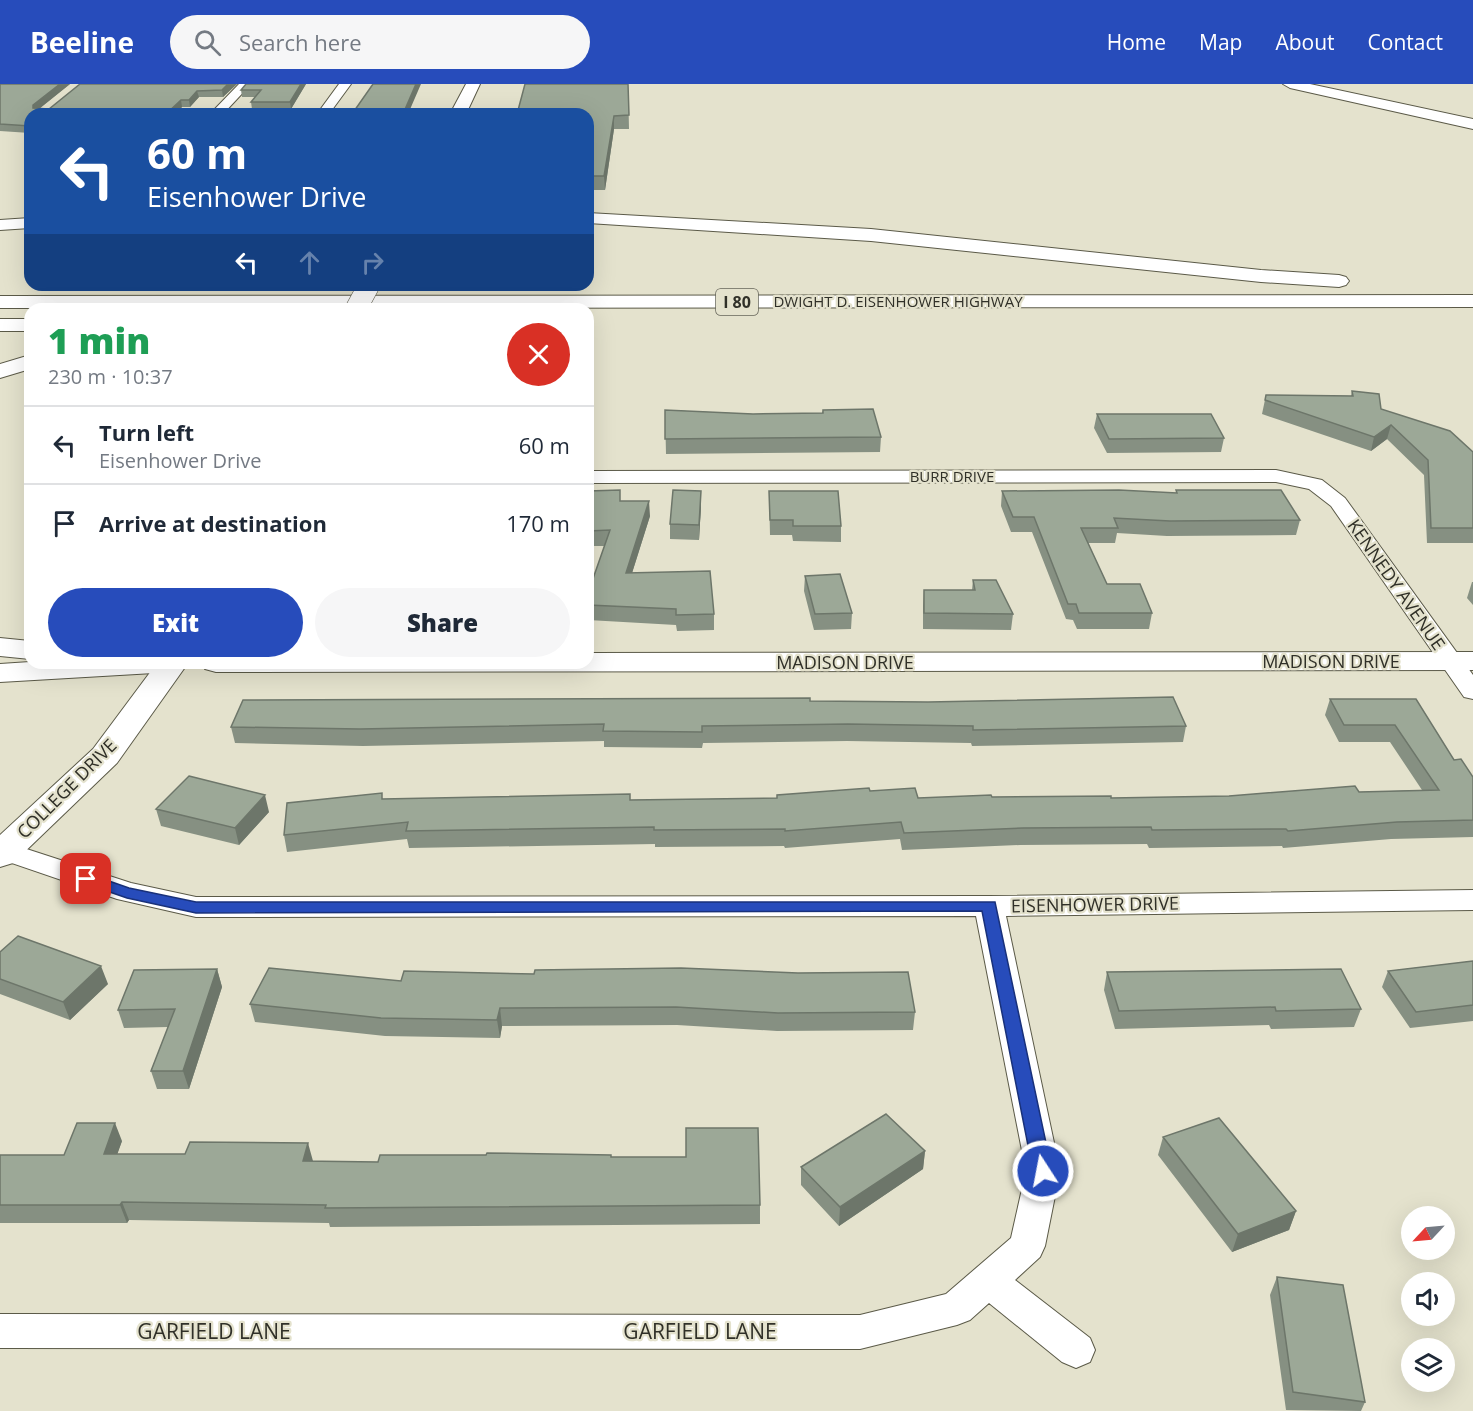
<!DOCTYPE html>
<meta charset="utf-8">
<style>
body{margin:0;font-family:"Open Sans",sans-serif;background:#f6f6f7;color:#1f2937;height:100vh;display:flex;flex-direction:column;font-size:22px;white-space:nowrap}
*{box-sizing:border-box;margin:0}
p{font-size:20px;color:#747a83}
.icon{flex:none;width:33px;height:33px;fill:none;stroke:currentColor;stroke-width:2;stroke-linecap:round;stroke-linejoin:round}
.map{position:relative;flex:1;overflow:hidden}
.panel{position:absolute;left:24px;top:219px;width:570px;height:366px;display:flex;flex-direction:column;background:#fff;border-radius:18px;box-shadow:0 6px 24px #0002}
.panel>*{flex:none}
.guide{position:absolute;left:24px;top:24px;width:570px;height:183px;border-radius:18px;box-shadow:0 6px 24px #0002;background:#1a4fa0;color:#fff;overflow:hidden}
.needle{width:39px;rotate:244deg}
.fabs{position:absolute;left:1401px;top:1122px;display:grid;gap:12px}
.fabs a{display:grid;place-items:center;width:54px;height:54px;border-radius:50%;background:#fff;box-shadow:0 6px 24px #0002;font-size:30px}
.pin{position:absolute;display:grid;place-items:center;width:51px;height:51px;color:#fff;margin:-26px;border-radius:12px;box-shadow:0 3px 9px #0006}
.me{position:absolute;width:66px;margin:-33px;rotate:349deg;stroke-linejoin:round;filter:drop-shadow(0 0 4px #0008)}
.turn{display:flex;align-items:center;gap:21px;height:126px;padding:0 24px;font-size:27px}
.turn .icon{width:78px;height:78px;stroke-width:2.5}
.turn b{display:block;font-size:42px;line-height:51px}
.lanes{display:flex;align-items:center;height:57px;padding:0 24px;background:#0003;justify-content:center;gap:30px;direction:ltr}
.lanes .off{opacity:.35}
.round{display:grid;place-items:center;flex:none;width:63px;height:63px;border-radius:32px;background:#f6f6f7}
.head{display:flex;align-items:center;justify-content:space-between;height:102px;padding:0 24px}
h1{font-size:36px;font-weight:800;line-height:45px;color:#1e9e55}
.action{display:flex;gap:12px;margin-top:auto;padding:12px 24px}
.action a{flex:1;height:69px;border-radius:36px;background:#274cbb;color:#fff;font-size:24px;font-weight:800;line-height:69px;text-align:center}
.action a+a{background:#f6f6f7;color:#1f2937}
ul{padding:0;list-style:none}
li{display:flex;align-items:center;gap:18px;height:78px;padding:0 24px;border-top:2px solid #e0e1e3}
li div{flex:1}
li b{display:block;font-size:22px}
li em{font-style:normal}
header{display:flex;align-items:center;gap:36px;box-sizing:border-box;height:84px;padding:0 30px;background:#274cbb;color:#fff}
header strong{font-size:28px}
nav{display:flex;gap:33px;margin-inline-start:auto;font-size:21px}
.search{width:420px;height:54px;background:#f6f6f7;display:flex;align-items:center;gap:15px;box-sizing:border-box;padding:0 21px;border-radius:33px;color:#747a83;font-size:22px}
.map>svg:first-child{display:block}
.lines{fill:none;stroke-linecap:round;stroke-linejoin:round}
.street-casing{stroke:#5b5a48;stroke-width:2}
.secondary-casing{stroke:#5b5a48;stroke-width:2}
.highway-casing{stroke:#5b5a48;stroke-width:2}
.street{fill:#fff;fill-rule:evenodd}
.secondary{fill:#fff;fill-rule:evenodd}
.highway{fill:#fff;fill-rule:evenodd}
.secondary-bridge-casing{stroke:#5b5a48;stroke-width:22;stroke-linecap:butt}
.secondary-bridge{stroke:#fff;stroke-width:21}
.wall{fill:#869082}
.shaded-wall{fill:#6d766a}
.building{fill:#9ca897;stroke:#6d766a;stroke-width:1.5}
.route{fill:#274cbb;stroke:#19317a;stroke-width:1.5}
.labels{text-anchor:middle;stroke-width:4.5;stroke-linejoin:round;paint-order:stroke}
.far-street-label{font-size:15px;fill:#303028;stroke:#e4e2cd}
.shield{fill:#e4e2cd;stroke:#66655a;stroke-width:1.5}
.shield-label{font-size:16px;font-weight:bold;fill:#303028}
.street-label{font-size:18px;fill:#303028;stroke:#e4e2cd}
.near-street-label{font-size:21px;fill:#303028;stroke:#e4e2cd}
</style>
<header>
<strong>Beeline</strong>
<div class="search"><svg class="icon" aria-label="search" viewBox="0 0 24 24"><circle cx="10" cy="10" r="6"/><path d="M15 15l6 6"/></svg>Search here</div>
<nav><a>Home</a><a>Map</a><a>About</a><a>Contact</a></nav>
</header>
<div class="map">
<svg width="1473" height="1327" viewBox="0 0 1473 1327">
<rect width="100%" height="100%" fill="#e4e2cd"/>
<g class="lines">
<!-- street casing -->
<g class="street-casing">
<path id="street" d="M239,0H251L223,30H210Z
M339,0H351L329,30H317Z
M1276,386L1322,396L1345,414L1473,591V615L1464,613L1331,422L1309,405L1276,398L588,399V387Z
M5,758L131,799L196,813L989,812L1473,806V826L1006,832L1060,1087L1045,1162L1040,1173L1015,1196L1090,1254L1095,1266L1090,1278L1076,1284L1062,1278L989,1219L970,1236L957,1241L860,1265L0,1264V1230L860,1231L946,1210L1011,1154L1026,1087L976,832L196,833L117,815L0,775V759Z"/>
</g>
<!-- secondary casing -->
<g class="secondary-casing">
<path id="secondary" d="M466,0H480L466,30H450Z
M1283,0H1310L1473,35V45L1290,4Z
M1473,568V586L216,588L205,585L201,579H588V569Z
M157,579H188L117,679L13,779L0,783V751L93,665Z"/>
</g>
<!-- highway casing -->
<g class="highway-casing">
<path id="highway" d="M588,129L871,145L1261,186L1339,191L1346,193L1349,197L1346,201L1339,203L1261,198L871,157L588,139Z
M30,134V144L0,146V136Z
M1473,211V223L0,224V212Z
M0,235H30V247H0Z
M30,271V285L0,294V280Z
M0,554L30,557V575L0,572Z
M30,578V579H186L182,585L171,588L0,598V580Z"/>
</g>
<!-- street -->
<use href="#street" class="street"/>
<!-- secondary -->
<use href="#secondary" class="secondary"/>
<!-- highway -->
<use href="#highway" class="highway"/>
<!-- secondary-bridge casing -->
<g class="secondary-bridge-casing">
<path id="secondary-bridge" d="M356,225L369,201"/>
</g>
<!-- secondary-bridge -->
<use href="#secondary-bridge" class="secondary-bridge"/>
</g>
<!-- wall -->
<path class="wall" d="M0,0H70L39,25H49L80,0H237L223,13H199L190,23H182L175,30H30V49L0,47Z
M306,0L291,25H252L251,18L255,13H242L241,6Z
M628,0L629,45H614L605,106H588V30Z
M1352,307L1381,325L1473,368V459H1427L1424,391L1387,355L1371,367L1262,330L1266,311L1351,312Z
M665,326L753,330L822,329L823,326L881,353L880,368L666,370Z
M1097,330L1224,354L1221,368L1107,369L1094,344Z
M1176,406L1300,436L1296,451L1167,452L1117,449L1115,459H1088L1107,500L1152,529L1149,545H1077L1073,536L1066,535L1032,448H1011L1001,422L1002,407L1176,409Z
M588,407L620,417L650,432L632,489L714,530V546L677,547L676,541L588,536V509L605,462H588Z
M701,407V422L699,456L670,455V440Z
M769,407L841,442V458L793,457L792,451H770Z
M805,492L852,529L851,545L814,546L804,507Z
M973,496L1013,530L1011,546L923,545V522L924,506H972Z
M1472,498H1473V521L1467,514Z
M1330,615H1416L1454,676L1473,693V753L1391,755L1283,764L1282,762L1149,764L1147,760L1020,761L902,766L900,755L785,764L784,762L655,763V760L409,764L407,755L287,768L284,751L383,715L630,716L777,714V711L870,707L918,714L992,713L1111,714L1229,712L1422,706L1390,658H1339L1325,631Z
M810,617L1186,642L1183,658L972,662L971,659L847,657L703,659L702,664L604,663V657L363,662L235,659L231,643Z
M156,725L269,728L239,761L161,742Z
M0,868L108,900L70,936L0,910Z
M1473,877V937L1410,944L1382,903L1388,887Z
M217,885L222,903L189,1005H157L151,987L168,943L124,944L118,926Z
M1107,888L1361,925L1354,943L1271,945L1269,941L1115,945L1104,906Z
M401,897L915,928L913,946L777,947L677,941L502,942L500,954L385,952L255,938L250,920Z
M1163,1053L1296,1127L1289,1146L1232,1168L1158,1071Z
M122,1057L117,1070L312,1077L378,1078L611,1073L760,1121V1140L330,1143L329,1139L129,1136L127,1139H0V1071H64Z
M925,1067L923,1085L839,1142L801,1101V1083Z
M1277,1193L1365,1318L1361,1327L1286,1326L1270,1211Z"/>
<!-- shaded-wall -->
<path class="shaded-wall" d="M60,0H70L35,28L33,24V21Z
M228,0H237L223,13L222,6Z
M301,0H306L291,25L290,18Z
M416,0H421L408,30H403Z
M197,7L199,13L190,23L189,16Z
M181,16L182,23L175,30H166Z
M614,32V45L605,106L604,92Z
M1391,341L1387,355L1371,367L1374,353Z
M701,407V422L699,456V441Z
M649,417L650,432L627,505L626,489Z
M265,711L269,728L239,761L235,744Z
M101,882L108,900L70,936L63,918Z
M217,885L222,903L189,1005L183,987Z
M500,924L502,942L500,954L497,936Z
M115,1039L122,1057L111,1088L104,1070Z
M308,1059L313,1077H303Z
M925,1067L923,1085L839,1142L840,1123Z
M122,1118L129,1136L127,1139L120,1121Z
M1296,1127L1289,1146L1232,1168L1238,1150Z"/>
<!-- building -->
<path class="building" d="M0,0H60L33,21V24L49,25L80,0H228L222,6L197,7L189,16H181L166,30H116L114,27L108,30H30V42L0,40Z
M246,0H301L290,18H251L261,6H241Z
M373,0H416L403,30H352Z
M525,0H628L629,31L614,32L604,92H588V30H517Z
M1352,307L1379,310L1381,325L1450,347L1473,368V444H1431L1428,376L1391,341L1374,353L1265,316L1266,311L1353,312Z
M873,325L881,353L665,355V326L753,330L823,329V326Z
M1097,330H1211L1224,354L1109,355Z
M620,406V417H649L626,489L710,487L714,530L676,531V525L588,521V509L610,446L588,447V407Z
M673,406L701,407L699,441L670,440Z
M1119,406L1177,409L1176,406H1281L1300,436L1170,437L1114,434L1118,444H1081L1107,500H1140L1152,529H1079L1076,520H1068L1034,433H1013L1002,407Z
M769,407H838L841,442H793V436H770Z
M840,490L852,529L815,530L805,492Z
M973,496H996L1013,530L924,529V506H975Z
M1173,613L1186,642L973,646V642L848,640L702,642V648L603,647L604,640L360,645L231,643L243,616L810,614V617L928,618Z
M1330,615H1416L1454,676L1461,675L1473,693V736L1397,738L1288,747L1286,745L1152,746L1151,743L1023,744L904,749L901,738L785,747V745L654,746V743L406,747L408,738L284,751L287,719L382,709V715L630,710V716L777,714V711L869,704L870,707L915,704L918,714L991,711L992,713L1111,712V714L1229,712L1355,702L1359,708L1439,706L1395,641H1344Z
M189,692L265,711L235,744L156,725Z
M18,852L101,882L63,918L0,895V868Z
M1473,877V921L1416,928L1388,887Z
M269,884L401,897L404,887L534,890L535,886L681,884L798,889L908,888L915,928L778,929L676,923L500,924L497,936L381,934L250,920Z
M217,885L183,987H151L175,925L118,926L134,886Z
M1341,885L1361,925L1276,927L1275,923L1119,927L1107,888Z
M886,1030L925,1067L840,1123L801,1083Z
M1219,1034L1296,1127L1238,1150L1163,1053Z
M77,1039H115L104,1070H185L190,1058L308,1059L303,1077L378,1078L380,1071H486L487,1069L611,1071V1073H686V1044H758L760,1121L325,1124L326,1121L122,1118L120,1121H0V1071H64Z
M1277,1193L1343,1201L1365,1318L1293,1308Z"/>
<!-- route -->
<path class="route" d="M86,789L129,804L196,818H995L1052,1087L1049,1092L1043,1095L1036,1092L1033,1087L982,827L196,829L127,814L81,798L79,795L81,791Z"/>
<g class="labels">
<!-- far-street labels -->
<g class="far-street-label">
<text x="898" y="223">DWIGHT D. EISENHOWER HIGHWAY</text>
<text x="952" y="398">BURR DRIVE</text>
</g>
<!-- shield labels -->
<rect class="shield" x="716" y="205" width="42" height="26" rx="4.5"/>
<g class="shield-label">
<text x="737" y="224">I 80</text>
</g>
<!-- street labels -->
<g class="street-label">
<text transform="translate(1396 501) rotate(55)" y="6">KENNEDY AVENUE</text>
<text x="1331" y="584">MADISON DRIVE</text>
<text x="845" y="585">MADISON DRIVE</text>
<text transform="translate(67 705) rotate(-45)" y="6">COLLEGE DRIVE</text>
<text transform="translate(1095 821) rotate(-1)" y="6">EISENHOWER DRIVE</text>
</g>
<!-- near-street labels -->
<g class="near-street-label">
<text x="214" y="1255">GARFIELD LANE</text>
<text x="700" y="1255">GARFIELD LANE</text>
</g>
</g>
</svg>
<div class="fabs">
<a><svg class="needle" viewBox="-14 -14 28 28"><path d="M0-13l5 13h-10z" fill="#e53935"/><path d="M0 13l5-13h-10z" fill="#747a83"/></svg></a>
<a><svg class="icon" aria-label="sound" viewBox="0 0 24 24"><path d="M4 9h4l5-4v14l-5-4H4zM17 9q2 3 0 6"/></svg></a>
<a><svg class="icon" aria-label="layers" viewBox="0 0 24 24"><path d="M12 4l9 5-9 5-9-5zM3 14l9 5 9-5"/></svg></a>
</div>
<div class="pin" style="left:86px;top:795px;background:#d93025"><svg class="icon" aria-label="arrive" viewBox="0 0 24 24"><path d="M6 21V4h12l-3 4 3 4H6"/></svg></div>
<svg class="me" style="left:1043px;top:1087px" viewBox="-20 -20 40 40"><circle r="17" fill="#274cbb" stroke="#fff" stroke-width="3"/><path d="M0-11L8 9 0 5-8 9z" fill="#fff"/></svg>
<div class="guide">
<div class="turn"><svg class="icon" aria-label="left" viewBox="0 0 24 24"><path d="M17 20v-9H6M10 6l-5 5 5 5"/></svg><div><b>60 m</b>Eisenhower Drive</div></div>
<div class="lanes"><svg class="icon" aria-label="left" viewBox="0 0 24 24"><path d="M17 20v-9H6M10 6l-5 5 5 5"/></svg><svg class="icon off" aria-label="ahead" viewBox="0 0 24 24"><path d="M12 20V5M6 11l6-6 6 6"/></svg><svg class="icon off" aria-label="right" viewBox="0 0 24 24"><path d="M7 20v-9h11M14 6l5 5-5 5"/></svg></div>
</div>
<section class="panel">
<div class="head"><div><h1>1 min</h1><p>230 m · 10:37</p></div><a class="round" style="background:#d93025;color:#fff"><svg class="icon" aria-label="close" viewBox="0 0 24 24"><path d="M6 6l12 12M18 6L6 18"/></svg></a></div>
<ul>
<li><svg class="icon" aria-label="left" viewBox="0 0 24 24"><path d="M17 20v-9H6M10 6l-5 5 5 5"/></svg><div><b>Turn left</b><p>Eisenhower Drive</p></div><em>60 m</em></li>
<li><svg class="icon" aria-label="arrive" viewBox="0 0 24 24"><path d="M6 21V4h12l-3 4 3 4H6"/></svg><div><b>Arrive at destination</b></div><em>170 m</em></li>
</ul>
<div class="action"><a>Exit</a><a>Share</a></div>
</section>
</div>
